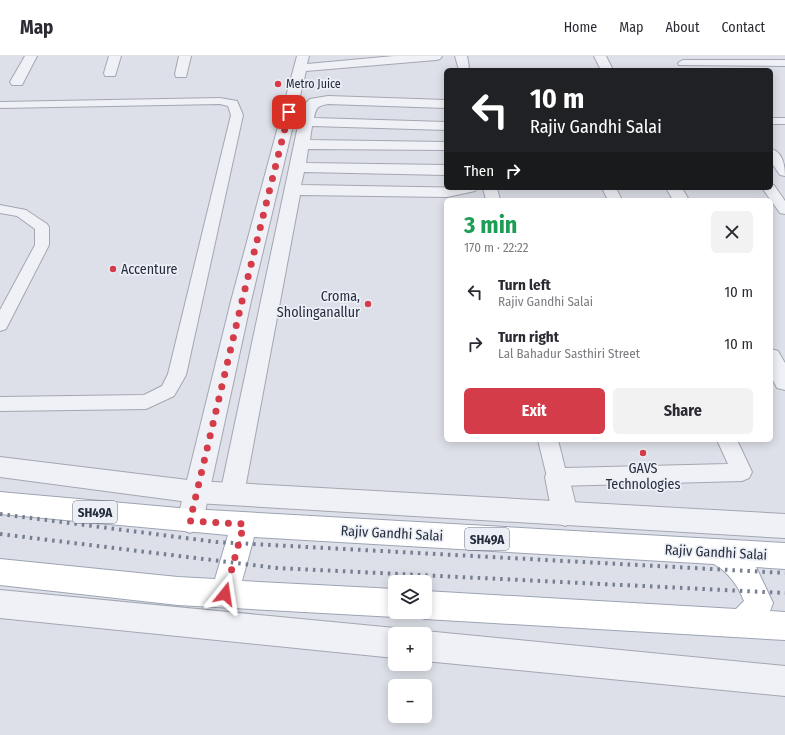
<!DOCTYPE html>
<meta charset="utf-8">
<style>
body{margin:0;font-family:"Fira Sans Condensed",sans-serif;background:#f2f2f3;color:#2b2b33;height:100vh;display:flex;flex-direction:column;font-size:15px;white-space:nowrap}
*{box-sizing:border-box;margin:0}
p{font-size:13px;color:#7c7c81}
.icon{flex:none;width:22px;height:22px;fill:none;stroke:currentColor;stroke-width:2;stroke-linecap:round;stroke-linejoin:round}
.map{position:relative;flex:1;overflow:hidden}
.drawer{position:absolute;left:444px;top:142px;width:329px;height:244px;display:flex;flex-direction:column;background:#fff;border-radius:6px;box-shadow:0 2px 10px #0003}
.drawer>*{flex:none}
.banner{position:absolute;left:444px;top:12px;width:329px;height:122px;border-radius:6px;box-shadow:0 2px 10px #0003;background:#202124;color:#fff;overflow:hidden}
.controls{position:absolute;left:388px;top:519px;display:grid;gap:8px}
.controls a{display:grid;place-items:center;width:44px;height:44px;border-radius:6px;background:#fff;box-shadow:0 2px 10px #0003;font-size:20px}
.pin{position:absolute;display:grid;place-items:center;width:34px;height:34px;color:#fff;margin:-17px;border-radius:8px;box-shadow:0 2px 6px #0006}
.me{position:absolute;width:44px;margin:-22px;rotate:15deg;stroke-linejoin:round;filter:drop-shadow(0 0 3px #0008)}
.turn{display:flex;align-items:center;gap:14px;height:84px;padding:0 20px;font-size:18px}
.turn .icon{width:52px;height:52px;stroke-width:2.5}
.turn b{display:block;font-size:28px;line-height:34px}
.then{display:flex;align-items:center;height:38px;padding:0 20px;background:#0003;gap:8px;font-size:15px}
.round{display:grid;place-items:center;flex:none;width:42px;height:42px;border-radius:6px;background:#f2f2f3}
.headline{display:flex;align-items:center;justify-content:space-between;height:68px;padding:0 20px}
h1{font-size:24px;font-weight:700;line-height:30px;color:#1e9e55}
.action{display:flex;gap:8px;margin-top:auto;padding:8px 20px}
.action a{flex:1;height:46px;border-radius:6px;background:#d33c48;color:#fff;font-size:16px;font-weight:700;line-height:46px;text-align:center}
.action a+a{background:#f2f2f3;color:#2b2b33}
ul{padding:0;list-style:none}
li{display:flex;align-items:center;gap:12px;height:52px;padding:0 20px}
li div{flex:1}
li b{display:block;font-size:15px}
li em{font-style:normal}
header{display:flex;align-items:center;gap:24px;box-sizing:border-box;height:56px;padding:0 20px;background:#fff;border-bottom:1px solid #e1e1e2}
header strong{font-size:19px}
nav{display:flex;gap:22px;margin-inline-start:auto;font-size:14px}
.map>svg:first-child{display:block}
.lines{fill:none;stroke-linecap:round;stroke-linejoin:round}
.service-casing{stroke:#a2a7b2;stroke-width:2}
.minor-casing{stroke:#a2a7b2;stroke-width:2}
.tertiary-casing{stroke:#a2a7b2;stroke-width:2}
.primary-casing{stroke:#9ca4b4;stroke-width:2}
.service{fill:#f0f1f6;fill-rule:evenodd}
.minor{fill:#f0f1f6;fill-rule:evenodd}
.tertiary{fill:#f0f1f6;fill-rule:evenodd}
.primary{fill:#fff;fill-rule:evenodd}
.rail{stroke:#767f92;stroke-width:4;stroke-dasharray:2.5 5;stroke-linecap:butt}
.route{stroke:#d33c48;stroke-width:7;stroke-dasharray:0 12.6}
.poi-dot{fill:#d33c48;stroke:#eceff5;stroke-width:1.5}
.labels{text-anchor:middle;stroke-width:3.5;stroke-linejoin:round;paint-order:stroke}
.far-poi-label{font-size:12px;fill:#262d3f;stroke:#eceff5;text-anchor:start}
.shield{fill:#eceff5;stroke:#616776;stroke-width:1}
.shield-label{font-size:13px;font-weight:bold;fill:#262d3f}
.poi-label{font-size:14px;fill:#262d3f;stroke:#eceff5;text-anchor:start}
.street-label{font-size:14px;fill:#262d3f;stroke:#eceff5}
</style>
<header>
<strong>Map</strong>
<nav><a>Home</a><a>Map</a><a>About</a><a>Contact</a></nav>
</header>
<div class="map">
<svg width="785" height="679" viewBox="0 0 785 679">
<rect width="100%" height="100%" fill="#dde0e8"/>
<g class="lines">
<!-- service casing -->
<g class="service-casing">
<path id="service" d="M683,4H785V10L679,9L678,7Z
M220,42L237,45L243,59L186,319L174,340L146,353L0,355V341L144,339L162,330L168,318L231,59L228,50L220,48L0,52V46Z
M771,62H785V68H771Z
M771,93C783,96 785,110 785,120L780,119L771,106Z
M771,129H774L785,145V158L780,157L762,132H771Z
M483,132H497L500,144H486Z
M602,132H616L622,144H608Z
M0,149L26,154L47,168L49,171V189L8,269L6,273L0,275V254L35,189V173L17,160L0,157Z
M538,384H558L565,412L728,408L717,384H737L752,416L749,422L742,425L557,430L550,427L547,421Z"/>
</g>
<!-- minor casing -->
<g class="minor-casing">
<path id="minor" d="M25,0H37L22,29H12L10,26Z
M109,0H121L115,20H105L104,17Z
M179,0H191L186,21H176L175,18Z
M297,0H309L307,8L394,0H442L440,3L436,4L306,15L251,245L203,465L199,473L190,477L181,473L177,465L231,245Z
M455,0H467L469,11L467,14H459Z
M594,0H606L613,14H601Z
M328,40L446,44V52L328,48C317,50 316,52 314,62L446,66V74L312,70L310,84L446,86V94L308,93L306,107L446,109V119L304,116L301,129L477,132L475,135L447,141L300,139L244,438L241,446L232,449L223,446L220,438L302,51L310,43Z
M666,132H682L689,144H673Z
M771,293L778,295L785,307V334L777,332L771,320Z
M557,410L566,414L569,421L578,458L574,466L565,470L556,466L552,458L545,421L548,414Z"/>
</g>
<!-- tertiary casing -->
<g class="tertiary-casing">
<path id="tertiary" d="M0,401L196,425L785,458V482L196,447L0,421Z
M0,534L395,572L406,578H395V602L0,562Z
M425,575L785,610V640L425,605V578H419Z"/>
</g>
<!-- primary casing -->
<g class="primary-casing">
<path id="primary" d="M0,436L190,453L785,487V513L756,511L773,547L770,555L785,556V584L425,563L415,559L414,556H425V535L736,553L744,545C738,529 729,517 714,508L254,481L242,525L395,533V556H405L395,561L178,549L0,529V503L178,521L215,523L228,479L0,458Z"/>
</g>
<!-- service -->
<use href="#service" class="service"/>
<!-- minor -->
<use href="#minor" class="minor"/>
<!-- tertiary -->
<use href="#tertiary" class="tertiary"/>
<!-- primary -->
<use href="#primary" class="primary"/>
<!-- rail -->
<path class="rail" d="M0,458L216,486L785,517
M0,478L277,512L785,537"/>
</g>
<g class="lines">
<!-- route -->
<path class="route" d="M225,538L244,468L190,465L242,245L289,56"/>
</g>
<!-- markers -->
<g class="poi-dot">
<circle cx="278" cy="28" r="4"/>
<circle cx="113" cy="213" r="4"/>
<circle cx="368" cy="248" r="4"/>
<circle cx="643" cy="397" r="4"/>
</g>
<g class="labels">
<!-- far-poi labels -->
<g class="far-poi-label">
<text x="286" y="32">Metro Juice</text>
</g>
<!-- shield labels -->
<g class="shield">
<rect x="73" y="445" width="44" height="22" rx="3"/>
<rect x="465" y="472" width="44" height="22" rx="3"/>
</g>
<g class="shield-label">
<text x="95" y="461">SH49A</text>
<text x="487" y="488">SH49A</text>
</g>
<!-- poi labels -->
<g class="poi-label">
<text x="121" y="218">Accenture</text>
<text x="360" y="245" text-anchor="end">Croma,<tspan x="360" dy="16">Sholinganallur</tspan></text>
<text x="643" y="417" text-anchor="middle">GAVS<tspan x="643" dy="16">Technologies</tspan></text>
</g>
<!-- street labels -->
<g class="street-label">
<text transform="translate(392 477) rotate(3)" y="5">Rajiv Gandhi Salai</text>
<text transform="translate(716 496) rotate(3)" y="5">Rajiv Gandhi Salai</text>
</g>
</g>
</svg>
<div class="controls">
<a><svg class="icon" aria-label="layers" viewBox="0 0 24 24"><path d="M12 4l9 5-9 5-9-5zM3 14l9 5 9-5"/></svg></a>
<a>+</a>
<a>−</a>
</div>
<div class="pin" style="left:289px;top:56px;background:#d93025"><svg class="icon" aria-label="arrive" viewBox="0 0 24 24"><path d="M6 21V4h12l-3 4 3 4H6"/></svg></div>
<svg class="me" style="left:225px;top:538px" viewBox="-20 -20 40 40"><path d="M0-17L14 15 0 8-14 15z" fill="#d33c48" stroke="#fff" stroke-width="4"/></svg>
<div class="banner">
<div class="turn"><svg class="icon" aria-label="left" viewBox="0 0 24 24"><path d="M17 20v-9H6M10 6l-5 5 5 5"/></svg><div><b>10 m</b>Rajiv Gandhi Salai</div></div>
<div class="then">Then<svg class="icon" aria-label="right" viewBox="0 0 24 24"><path d="M7 20v-9h11M14 6l5 5-5 5"/></svg></div>
</div>
<section class="drawer">
<div class="headline"><div><h1>3 min</h1><p>170 m · 22:22</p></div><a class="round"><svg class="icon" aria-label="close" viewBox="0 0 24 24"><path d="M6 6l12 12M18 6L6 18"/></svg></a></div>
<ul>
<li><svg class="icon" aria-label="left" viewBox="0 0 24 24"><path d="M17 20v-9H6M10 6l-5 5 5 5"/></svg><div><b>Turn left</b><p>Rajiv Gandhi Salai</p></div><em>10 m</em></li>
<li><svg class="icon" aria-label="right" viewBox="0 0 24 24"><path d="M7 20v-9h11M14 6l5 5-5 5"/></svg><div><b>Turn right</b><p>Lal Bahadur Sasthiri Street</p></div><em>10 m</em></li>
</ul>
<div class="action"><a>Exit</a><a>Share</a></div>
</section>
</div>
